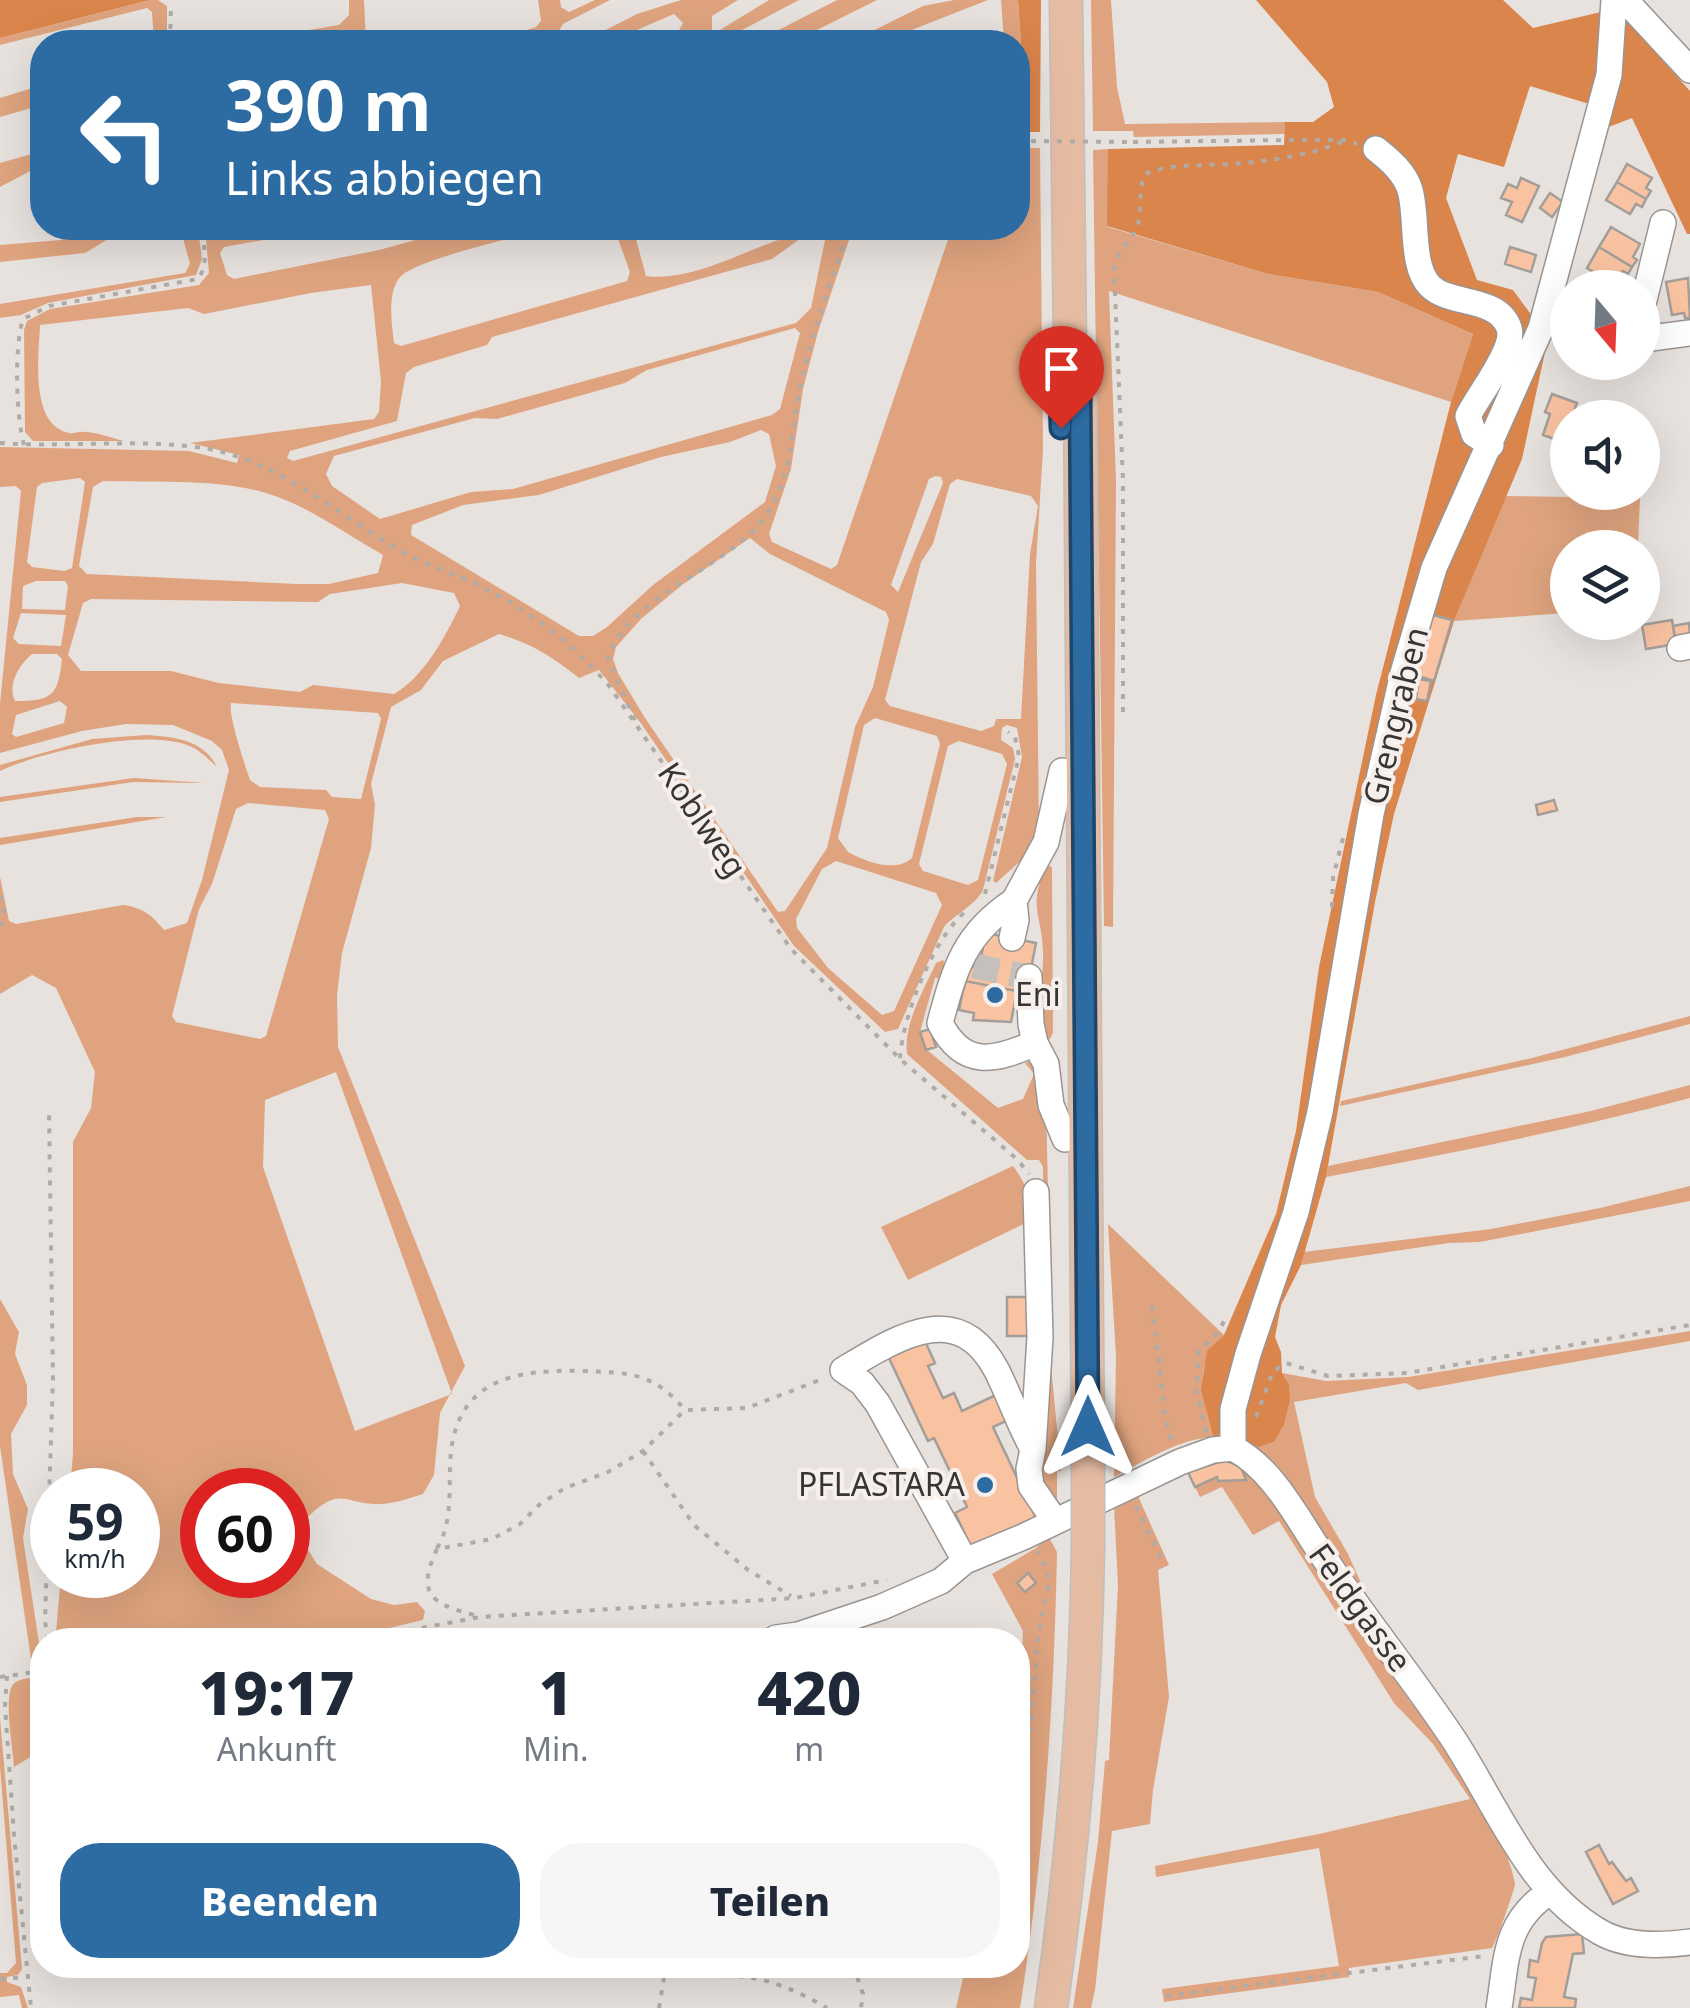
<!DOCTYPE html>
<html lang="de">
<style>
body{margin:0;font-family:"Noto Sans",sans-serif;background:#f6f6f7;color:#1f2937;height:100vh;display:flex;flex-direction:column;font-size:38px;white-space:nowrap}
*{box-sizing:border-box;margin:0}
p{font-size:32px;color:#747a83}
.icon{flex:none;width:55px;height:55px;fill:none;stroke:currentColor;stroke-width:2;stroke-linecap:round;stroke-linejoin:round}
.map{position:relative;flex:1;overflow:hidden}
.panel{position:absolute;left:30px;top:1628px;width:1000px;height:350px;display:flex;flex-direction:column;background:#fff;border-radius:40px;box-shadow:0 10px 40px #0002}
.panel>*{flex:none}
.top-card{position:absolute;left:30px;top:30px;width:1000px;height:210px;border-radius:40px;box-shadow:0 10px 40px #0002;background:#2d6ca3;color:#fff;overflow:hidden}
.needle{width:65px;rotate:161deg}
.buttons{position:absolute;left:1550px;top:270px;display:grid;gap:20px}
.buttons a{display:grid;place-items:center;width:110px;height:110px;border-radius:50%;background:#fff;box-shadow:0 10px 40px #0002;font-size:50px}
.speed{position:absolute;left:30px;top:1468px;display:flex;gap:20px;font-size:50px;font-weight:700;text-align:center}
.speed>*{display:grid;place-content:center;width:130px;height:130px;border-radius:50%;background:#fff;box-shadow:0 10px 40px #0002;line-height:1}
.speed small{font-size:25px;font-weight:400}
.speed .limit{border:15px solid #d22;background:#fff;color:#111}
.pin{position:absolute;display:grid;place-items:center;width:85px;height:85px;color:#fff;margin:-102px -42px;border-radius:50% 50% 50% 0;rotate:-45deg;box-shadow:0 0 10px #0007}
.pin .icon{rotate:45deg}
.me{position:absolute;width:110px;margin:-55px;rotate:0deg;stroke-linejoin:round;filter:drop-shadow(0 0 8px #0008)}
.turn{display:flex;align-items:center;gap:35px;height:210px;padding:0 30px;font-size:45px}
.turn .icon{width:130px;height:130px;stroke-width:2.5}
.turn b{display:block;font-size:70px;line-height:85px}
.eta{display:flex;justify-content:space-evenly;align-items:center;height:170px;text-align:center}
.eta b{font-size:60px;font-weight:800;line-height:70px}
.primary-button{display:flex;gap:20px;margin-top:auto;padding:20px 30px}
.primary-button a{flex:1;height:115px;border-radius:40px;background:#2d6ca3;color:#fff;font-size:40px;font-weight:800;line-height:115px;text-align:center}
.primary-button a+a{background:#f6f6f7;color:#1f2937}
.map>svg:first-child{display:block}
.green{fill:#dfa47f;fill-rule:evenodd}
.forest{fill:#da854b}
.building{fill:#f9c3a1;stroke:#a49e9a;stroke-width:2.5}
.lines{fill:none;stroke-linecap:round;stroke-linejoin:round}
.minor-tunnel{stroke:#c5c0bc;stroke-width:25;stroke-dasharray:25 12;stroke-linecap:butt}
.minor-casing{stroke:#9b9592;stroke-width:28}
.major-casing{stroke:#bfbfbe;stroke-width:35}
.path{stroke:#afaba7;stroke-width:4;stroke-dasharray:5 8;stroke-linecap:butt}
.minor{stroke:#fff;stroke-width:25}
.major{stroke:#e5bca2;stroke-width:32}
.major-bridge-casing{stroke:#bfbfbe;stroke-width:35;stroke-linecap:butt}
.path-bridge{stroke:#afaba7;stroke-width:4;stroke-dasharray:5 8;stroke-linecap:butt}
.major-bridge{stroke:#e5bca2;stroke-width:32}
.route-casing{stroke:#1d466a;stroke-width:25}
.route{stroke:#2d6ca3;stroke-width:18}
.poi-dot{fill:#2d6ca3;stroke:#f6efeb;stroke-width:4}
.labels{text-anchor:middle;stroke-width:8;stroke-linejoin:round;paint-order:stroke}
.street-label{font-size:32px;fill:#383634;stroke:#f6efeb}
.poi-label{font-size:32px;fill:#383634;stroke:#f6efeb;text-anchor:start}
</style>
<div class="map">
<svg width="1690" height="2008" viewBox="0 0 1690 2008">
<rect width="100%" height="100%" fill="#e8e2de"/>
<!-- green -->
<path class="green" d="M150,0H158L167,6V42H154L152,12L147,8L0,45V38Z
M349,0H364L366,42H355L354,32L292,42H236L339,25L349,15Z
M538,0H560L561,7L569,12L595,0H610L563,24L559,31L565,42H541L532,38L518,42H488L536,27L541,21Z
M681,0H738L712,16V29L715,33L769,0H799L719,42H655L678,32L683,23L674,14L609,42H582L637,14Z
M837,0H877L793,42H755Z
M954,0H988L881,42H850L923,6Z
M1001,0H1018L1025,101L1018,102V42H1004Z
M1091,0H1111L1117,87L1125,124L1285,122V134L1134,137L1133,131H1093Z
M42,85V105L0,117V98Z
M1018,148H1040L1043,449L1036,564L1039,831L1025,857L996,883L993,881L1022,757L1017,728L1007,725L1002,728L1001,740L1013,748L1015,759L983,890C976,905 955,914 944,927L898,1029L885,1032L794,946L640,722L599,670L579,678C554,658 531,643 499,634L443,661L421,690L391,707L371,784L375,804L371,848L342,953L337,995L338,1047L465,1366L440,1413L434,1475L423,1494C410,1498 396,1503 382,1504C344,1506 342,1483 306,1519L305,1545L317,1564L371,1599L394,1605L417,1602L425,1611L423,1620L339,1640H59L56,1632L61,1575H138V1490H70L73,1453V1142L91,1108L95,1072L56,988L32,975L0,994V877L9,921L16,924L123,905C143,908 151,914 164,930L187,923L202,880L229,770L222,750L212,741L173,725L126,724L82,731L0,753V704L21,491L16,486L0,487V447L189,451L237,463L239,455L190,443L374,419L379,412L381,381L371,285L311,293L204,314L188,308L40,325C39,354 29,425 69,433C74,434 79,431 85,432C97,432 111,438 124,441H33L25,432L24,330L27,321L50,309L199,285L209,273L205,228L215,236L257,228H331L224,247L220,253L227,275L234,279L379,250L459,228H551C520,236 423,258 402,275C386,290 392,324 394,343L401,346L627,281L630,272L614,228H633L646,276C688,282 738,254 778,240L788,228H853L818,332L803,389L791,469L769,534L772,542L831,569L837,565L952,228H1018ZM819,231L826,235L811,308L796,323L293,461L287,458L290,451L397,421L406,373L414,367L487,345L492,337L772,259L804,236ZM795,328L800,333L780,409L772,415L513,489L471,492L380,519L332,486L326,474L334,456L475,418L497,419L625,383L647,370ZM761,430L769,434L776,466L765,502L653,585L607,627L593,636H579L411,535L412,525L463,505L539,495L661,457L730,442ZM935,476L941,477L943,483L898,592L891,585L929,479ZM80,478L85,482L72,568L64,571L32,567L27,562L37,487L42,483ZM957,479L1031,496L1038,506L1030,554L1021,719H996L994,726L981,731L890,706L885,700L921,562L933,544L950,484ZM103,481C155,483 215,478 266,493C307,505 346,534 383,555L378,573L329,584H297L87,574L79,566L93,487ZM750,538L770,554L886,612L889,620L873,687L855,727L827,848L785,911L778,912L645,718L618,673L613,659L616,647L641,619L682,585ZM36,581H65L68,586L65,610L22,609L23,586ZM402,583L454,593L460,606C445,637 424,677 394,694L313,685L300,692L219,683L171,671H81L68,655L83,603L91,599L318,602L330,594ZM21,613L66,615L61,646L19,644L13,638ZM32,654H57L62,659C58,696 52,701 15,701C7,685 19,665 32,654ZM60,701L67,707L64,723L16,737L12,734L16,715ZM231,703L378,713L381,719L361,799L332,797L326,790L260,787L250,780C245,765 228,715 231,703ZM875,718L937,736L940,744L912,858C895,873 866,862 848,852L838,838L864,725ZM959,741L1002,754L1007,764L978,880L968,885L923,871L919,864L948,746ZM248,803L325,810L329,819L266,1036L260,1039L176,1022L172,1016L199,909L212,884L236,809ZM836,861L936,893L942,905L894,1011L882,1015L828,968L797,928L796,919L822,869ZM336,1072L452,1394L355,1431L263,1167L265,1100ZM202,1490H288V1575H202Z
M1108,149V227L1268,274L1378,292L1473,334L1451,402L1109,291L1116,481L1113,927L1104,926L1093,150Z
M42,151V168L34,169L0,187V163Z
M89,228H163L115,235L85,253L0,262V245L61,240Z
M176,228H198L202,259L196,275L48,303L21,315L0,318V304L185,273L190,264L181,231Z
M1505,496L1640,498L1638,547L1568,548L1567,613L1454,621Z
M146,735C174,737 203,739 217,767C209,760 202,752 192,747C150,727 42,751 0,771V765L92,739Z
M134,778L205,783L133,782L0,802V797Z
M137,817H166L0,845V838Z
M1047,865L1052,867L1053,1033L1050,1039H1046C1033,1009 1044,983 1043,952C1042,913 1027,907 1047,865Z
M943,960L946,966L944,979L935,978L920,1032L927,1050L998,1108L1023,1099L1034,1074L1025,1063L1034,1060L1046,1101L1052,1376L1061,1471H1057V1505L1037,1483L1045,1336L1043,1167L1039,1160H1027L907,1054C903,1024 924,990 936,963Z
M1690,1016V1024L1565,1057L1340,1106L1341,1101L1532,1058Z
M1690,1085V1098C1570,1130 1448,1154 1326,1177L1328,1166L1591,1111Z
M1013,1166C1027,1184 1030,1198 1032,1220L908,1280L881,1227Z
M1690,1186V1201L1480,1242L1449,1243L1301,1265L1304,1252L1491,1229L1600,1208Z
M1108,1224L1224,1335C1192,1366 1203,1398 1213,1437C1178,1439 1145,1461 1114,1477L1116,1356Z
M0,1299L19,1332L15,1354L27,1385V1405L11,1434L13,1474L28,1509L23,1538L41,1656L32,1666L0,1446Z
M1690,1331V1341L1418,1390L1406,1383L1294,1402L1315,1497L1348,1554L1377,1618L1253,1449L1274,1442L1282,1373L1326,1381L1408,1377Z
M1241,1467L1256,1476L1411,1703C1444,1737 1508,1836 1515,1884C1515,1889 1496,1942 1492,1948L1349,1968V1977L1164,2002L1162,1989L1339,1966L1319,1848L1156,1877L1155,1866L1319,1834L1470,1799L1433,1744L1394,1703L1279,1521L1253,1535L1222,1487L1200,1497L1195,1487L1217,1477L1219,1481L1245,1480Z
M1137,1494L1169,1565L1158,1570L1169,1697L1153,1790L1150,1824L1112,1831L1095,1990L1091,2008H1073L1098,1842L1105,1761L1109,1760L1118,1585L1114,1506Z
M1045,1539H1050L1057,1552C1054,1706 1044,1856 1020,2008H956L966,1965H1018V1739L1023,1631L992,1574L1036,1548Z
M42,1678V1750L14,1767C13,1749 4,1701 12,1686C17,1677 34,1678 42,1678Z
M0,1718L22,1969L18,1975L7,1977V1982L21,1987L28,2008H22L19,1995L0,1997V1973H7L16,1963L0,1767Z"/>
<!-- forest -->
<path class="forest" d="M0,0H150L0,38Z
M1018,0H1041L1040,132H1018V102L1025,100Z
M1256,0H1503L1533,28L1605,11L1620,13L1690,91V234H1687L1632,118L1601,130L1606,109L1530,86L1504,167L1458,154L1446,198L1477,280L1513,290L1548,338L1522,459L1454,621L1394,814L1375,902L1326,1177L1301,1265L1281,1305L1275,1337L1281,1352L1282,1373L1289,1385L1290,1400L1284,1424L1274,1442L1253,1449L1236,1439L1213,1437L1201,1390L1207,1351L1224,1335L1276,1214L1296,1131L1319,967L1376,695L1451,402L1473,334L1378,292L1268,274L1107,226L1108,149L1284,145L1285,122H1313L1334,107L1327,82Z"/>
<!-- building -->
<path class="building" d="M1627,164L1652,178L1646,188L1651,191L1646,199L1617,182Z
M1521,178L1539,186L1522,222L1506,215L1512,202L1501,198L1508,184L1517,188Z
M1617,182L1646,199L1642,207L1636,204L1630,214L1606,200Z
M1550,193L1563,202L1552,217L1540,208Z
M1611,227L1640,244L1633,257L1637,260L1632,267L1599,247Z
M1510,247L1536,255L1531,272L1505,264Z
M1599,247L1632,267L1628,274L1623,271L1615,285L1587,268Z
M1688,278L1690,318H1685L1684,313L1672,315L1666,282Z
M1552,394L1577,403L1575,408L1585,412L1583,418H1568V444L1543,435L1550,414L1545,412Z
M1433,615L1452,620L1434,681L1415,675Z
M1672,620L1676,644L1646,649L1642,625Z
M1689,623L1690,637L1675,639L1673,626Z
M1419,679L1431,681L1427,701L1416,699Z
M1554,800L1557,810L1538,815L1536,805Z
M986,933L1036,943L1025,1000L1016,999L1017,991L965,981L964,988L958,987L961,974L980,962Z
M965,981L1017,991L1011,1022L973,1020L974,1013L959,1010Z
M930,1029L936,1047L926,1050L920,1032Z
M1007,1297H1031L1032,1336H1007Z
M925,1341L935,1363L928,1366L943,1398L954,1393L962,1411L996,1395L1008,1420L993,1427L1036,1518L972,1549L955,1513L967,1507L934,1438L928,1441L889,1358Z
M1225,1460L1241,1467L1246,1480L1218,1481L1217,1477L1195,1487L1188,1472Z
M1028,1573L1036,1583L1025,1592L1017,1583Z
M1599,1845L1609,1864L1612,1862L1626,1881L1631,1878L1638,1891L1613,1904L1586,1852Z
M1582,1934L1584,1953L1573,1954L1564,1997L1576,1999L1575,2008H1519L1521,1998L1532,2000L1536,1978L1528,1977L1530,1960L1538,1962L1542,1943L1546,1937Z"/>
<g class="lines">
<!-- minor-tunnel -->
<path class="minor-tunnel" d="M974,966L1029,977"/>
<!-- minor casing -->
<g class="minor-casing">
<path id="minor" d="M1625,0L1690,70
M1376,149C1390,160 1405,173 1410,190C1418,217 1410,266 1430,286C1450,306 1498,296 1509,328C1516,349 1478,395 1468,416L1474,434L1491,445
M1642,308L1663,223
M1642,328L1651,338L1690,333
M1680,648L1690,646
M1014,901C964,934 955,968 940,1023C963,1069 995,1061 1035,1043
M1012,938L1016,920L1014,901L1046,842L1062,771
M1029,977L1031,1024L1035,1043L1046,1064L1051,1105L1065,1139
M1036,1192L1040,1337L1033,1449L1029,1469L1031,1486L1055,1521
M1233,1448V1409L1248,1354L1296,1212L1320,1112L1371,814L1403,673L1434,568L1541,328L1609,75L1614,0
M965,1561L878,1404L862,1383L843,1370C895,1339 958,1296 997,1371C1010,1397 1019,1424 1033,1449
M776,1638L798,1635L882,1607L941,1581L965,1561L1023,1537L1180,1462L1213,1450L1233,1448C1275,1470 1299,1522 1325,1559C1366,1621 1413,1678 1454,1740C1497,1806 1528,1891 1600,1932C1626,1947 1661,1946 1690,1942
M1499,2008C1507,1958 1504,1923 1549,1892"/>
</g>
<!-- major casing -->
<g class="major-casing">
<path id="major" d="M1066,0L1070,348L1080,390L1088,1457
M1051,2008C1073,1854 1086,1702 1088,1547"/>
</g>
<!-- path -->
<path class="path" d="M170,42L171,5
M1133,142L1292,140H1346L1357,144
M0,443C68,448 147,437 214,450C283,465 341,517 401,551C425,565 453,573 478,585C530,610 573,644 610,687L791,949L900,1059L1018,1160L1029,1174
M24,445C16,417 14,346 23,319L49,306L198,279C209,264 204,246 201,228
M1123,712V481L1114,269C1119,246 1133,241 1138,224C1142,207 1138,191 1145,174C1172,163 1202,166 1231,164C1270,161 1310,156 1346,140
M635,720L608,659C627,596 731,566 764,518C793,477 790,434 800,388C811,333 832,280 849,228
M985,894L1019,756L1015,737L1008,732
M0,896L4,911L0,933
M1332,907L1333,878L1343,838
M900,1058C903,1015 933,938 967,910
M1152,1306L1165,1416L1172,1443
M1256,1417L1273,1371L1286,1363L1328,1376L1407,1373L1690,1325
M1206,1432L1197,1391L1198,1351L1219,1332L1224,1321
M643,1451L694,1525L748,1570L791,1596
M1136,1506L1164,1564
M437,1548C452,1524 449,1495 450,1467C452,1380 512,1369 583,1371C630,1373 653,1372 685,1410
M474,1615C431,1604 416,1594 437,1549L492,1539L520,1524L539,1505L565,1488L608,1472L643,1451L685,1410L747,1408L825,1378
M48,1640L45,1621L53,1378L49,1114
M358,1640L480,1617L795,1598L887,1580
M7,1676L5,1706L14,1835L31,2008
M0,1677L42,1671
M1018,1849L1024,1807L1038,1638L1048,1586L1047,1570L1037,1551
M662,1965C687,1978 718,1975 746,1977C774,1980 803,1994 827,2008
M853,1965L863,1994L861,2008
M0,1979L27,1977
M1166,1996L1484,1956
M659,2008L666,1965"/>
<!-- minor -->
<use href="#minor" class="minor"/>
<!-- major -->
<use href="#major" class="major"/>
<!-- major-bridge casing -->
<g class="major-bridge-casing">
<path id="major-bridge" d="M1088,1547V1457"/>
</g>
<!-- path-bridge -->
<path class="path-bridge" d="M1018,141L1133,142"/>
<!-- major-bridge -->
<use href="#major-bridge" class="major-bridge"/>
</g>
<g class="lines">
<!-- route casing -->
<g class="route-casing">
<path id="route" d="M1061,428L1060,390L1070,348L1080,390L1088,1427"/>
</g>
<!-- route -->
<use href="#route" class="route"/>
</g>
<!-- markers -->
<g class="poi-dot">
<circle cx="995" cy="995" r="10"/>
<circle cx="985" cy="1485" r="10"/>
</g>
<g class="labels">
<!-- street labels -->
<g class="street-label">
<text transform="translate(1396 716) rotate(-76)" y="11">Grengraben</text>
<text transform="translate(702 820) rotate(56)" y="11">Koblweg</text>
<text transform="translate(1360 1608) rotate(54)" y="11">Feldgasse</text>
</g>
<!-- poi labels -->
<g class="poi-label">
<text x="1015" y="1006">Eni</text>
<text x="965" y="1496" text-anchor="end">PFLASTARA</text>
</g>
</g>
</svg>
<div class="buttons">
<a><svg class="needle" viewBox="-14 -14 28 28"><path d="M0-13l5 13h-10z" fill="#e53935"/><path d="M0 13l5-13h-10z" fill="#747a83"/></svg></a>
<a><svg class="icon" aria-label="sound" viewBox="0 0 24 24"><path d="M4 9h4l5-4v14l-5-4H4zM17 9q2 3 0 6"/></svg></a>
<a><svg class="icon" aria-label="layers" viewBox="0 0 24 24"><path d="M12 4l9 5-9 5-9-5zM3 14l9 5 9-5"/></svg></a>
</div>
<div class="speed"><div>59<small>km/h</small></div><div class="limit">60</div></div>
<div class="pin" style="left:1061px;top:428px;background:#d93025"><svg class="icon" aria-label="arrive" viewBox="0 0 24 24"><path d="M6 21V4h12l-3 4 3 4H6"/></svg></div>
<svg class="me" style="left:1088px;top:1427px" viewBox="-20 -20 40 40"><path d="M0-17L14 15 0 8-14 15z" fill="#2d6ca3" stroke="#fff" stroke-width="4"/></svg>
<div class="top-card">
<div class="turn"><svg class="icon" aria-label="left" viewBox="0 0 24 24"><path d="M17 20v-9H6M10 6l-5 5 5 5"/></svg><div><b>390 m</b>Links abbiegen</div></div>
</div>
<section class="panel">
<div class="eta">
<div><b>19:17</b><p>Ankunft</p></div>
<div><b>1</b><p>Min.</p></div>
<div><b>420</b><p>m</p></div>
</div>
<div class="primary-button"><a>Beenden</a><a>Teilen</a></div>
</section>
</div>
